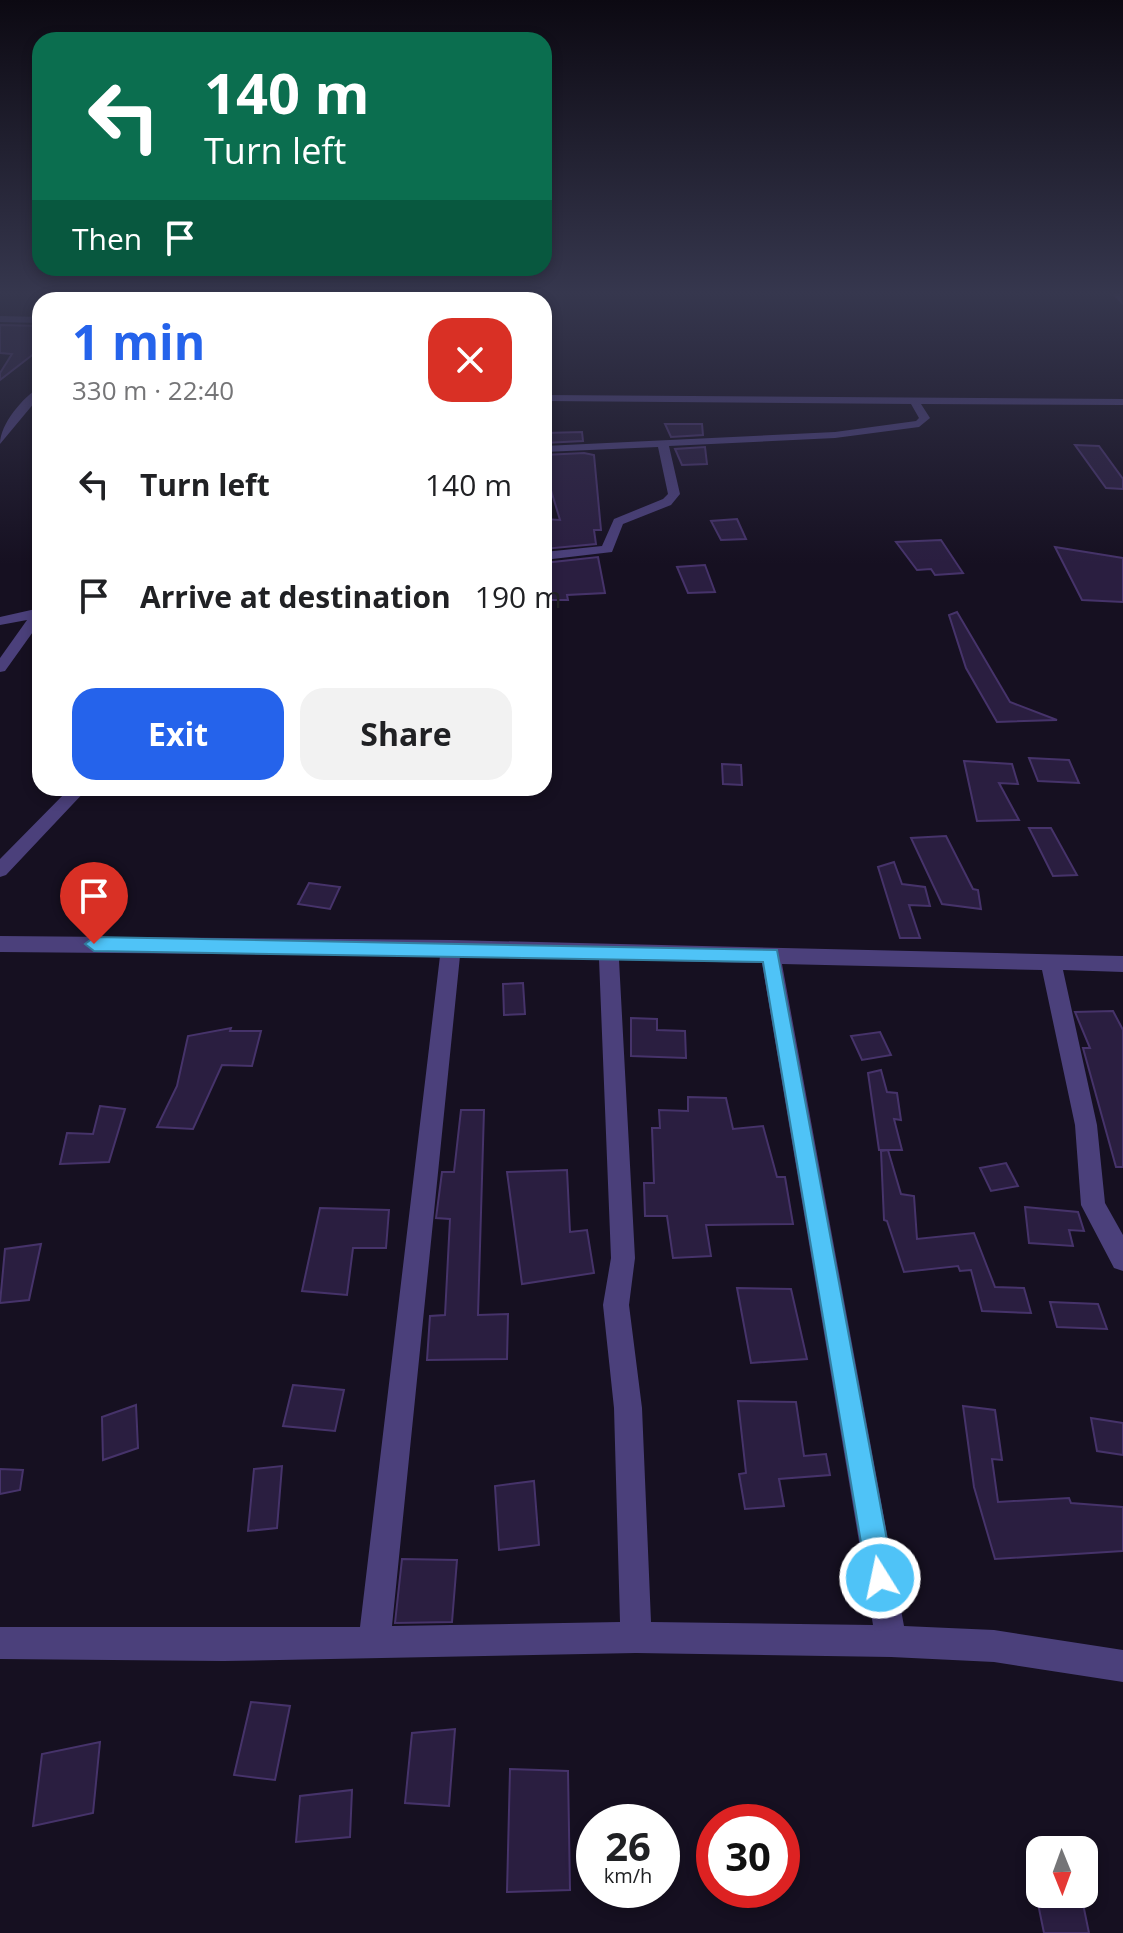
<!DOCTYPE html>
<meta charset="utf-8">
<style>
body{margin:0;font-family:"Open Sans",sans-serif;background:#f2f2f2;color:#202124;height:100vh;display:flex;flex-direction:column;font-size:30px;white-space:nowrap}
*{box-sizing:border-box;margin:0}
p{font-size:26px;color:#757577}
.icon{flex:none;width:44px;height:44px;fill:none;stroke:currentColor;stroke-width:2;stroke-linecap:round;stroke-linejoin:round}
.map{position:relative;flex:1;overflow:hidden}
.details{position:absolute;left:32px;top:292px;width:520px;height:504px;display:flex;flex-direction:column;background:#fff;border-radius:24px;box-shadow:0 4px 12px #0003}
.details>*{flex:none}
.guide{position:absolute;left:32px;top:32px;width:520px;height:244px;border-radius:24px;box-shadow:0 4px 12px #0003;background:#0b6e4f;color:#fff;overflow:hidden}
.needle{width:52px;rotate:179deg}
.buttons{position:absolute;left:1026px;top:1836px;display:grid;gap:16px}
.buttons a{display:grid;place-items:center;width:72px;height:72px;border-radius:16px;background:#fff;box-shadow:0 4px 12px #0003;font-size:40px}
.speed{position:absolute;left:576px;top:1804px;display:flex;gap:16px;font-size:40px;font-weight:700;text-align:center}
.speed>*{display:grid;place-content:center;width:104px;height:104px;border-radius:50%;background:#fff;box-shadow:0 4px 12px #0003;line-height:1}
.speed small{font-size:20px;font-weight:400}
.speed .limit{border:12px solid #d22;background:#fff;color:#111}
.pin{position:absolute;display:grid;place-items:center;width:68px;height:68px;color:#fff;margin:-82px -34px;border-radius:50% 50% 50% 0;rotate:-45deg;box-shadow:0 0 8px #0007}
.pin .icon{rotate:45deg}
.me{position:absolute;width:88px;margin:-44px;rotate:350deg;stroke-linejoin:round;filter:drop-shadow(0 0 6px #0008)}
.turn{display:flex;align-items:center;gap:28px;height:168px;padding:0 40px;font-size:36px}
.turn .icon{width:104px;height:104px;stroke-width:2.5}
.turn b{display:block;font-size:56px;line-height:68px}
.then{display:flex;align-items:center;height:76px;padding:0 40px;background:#0003;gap:16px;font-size:30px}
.round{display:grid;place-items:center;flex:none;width:84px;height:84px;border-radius:24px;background:#f2f2f2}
.headline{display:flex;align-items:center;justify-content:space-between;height:136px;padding:0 40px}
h1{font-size:48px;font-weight:700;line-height:60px;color:#2563eb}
.action{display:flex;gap:16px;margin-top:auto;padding:16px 40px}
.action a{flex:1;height:92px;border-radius:24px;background:#2563eb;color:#fff;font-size:32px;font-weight:700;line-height:92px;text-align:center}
.action a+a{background:#f2f2f2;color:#202124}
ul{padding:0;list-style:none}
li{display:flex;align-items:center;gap:24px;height:112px;padding:0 40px}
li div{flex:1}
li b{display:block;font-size:30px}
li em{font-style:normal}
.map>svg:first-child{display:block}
.building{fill:#2a1e40;stroke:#46336a;stroke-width:2}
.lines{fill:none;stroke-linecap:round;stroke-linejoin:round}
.street{fill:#4b407b;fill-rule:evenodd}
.route{fill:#4fc3f7;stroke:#337fa1;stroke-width:2}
</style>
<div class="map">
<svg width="1123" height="1933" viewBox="0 0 1123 1933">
<rect width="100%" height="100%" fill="#161021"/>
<!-- building -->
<path class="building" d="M0,325L40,326V349L0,380V373L12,354L0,353Z
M665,424H702L703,435L671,437Z
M582,432L583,441L544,443V433Z
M1075,445L1099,446L1123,479V489L1106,488Z
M705,447L707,464L682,465L675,449Z
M584,453L594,455L601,530H594L596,544L544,549V519L560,520L544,467V455Z
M737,519L746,539L721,540L711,521Z
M941,540L963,573L935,575L931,569L917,570L896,542Z
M1055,547L1123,558V602L1082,600Z
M598,557L605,593L567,595L568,600H544V563Z
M705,565L715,592L688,593L677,567Z
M957,612L1010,702L1057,720L997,722L966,668L949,615Z
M1029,758L1069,760L1079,783L1038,781Z
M964,761L1012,764L1018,784L999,783L1019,820L977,821Z
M722,764L741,765L742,785L723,784Z
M1029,828H1051L1077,875L1053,876Z
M946,836L973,889L978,890L981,909L942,904L911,838Z
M894,862L902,884L925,887L930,906L909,905L920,938H900L878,867Z
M309,883L340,887L330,909L298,904Z
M523,983L525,1014L504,1015L503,984Z
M1113,1011L1123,1030V1167H1116L1083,1048H1090L1075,1012Z
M631,1018L657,1019V1030L685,1031L686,1058L631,1056Z
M231,1028L230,1031H261L252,1066L222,1065L193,1129L157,1127L177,1086L188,1036Z
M880,1032L891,1055L862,1060L851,1036Z
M881,1070L887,1092L897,1093L901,1120L894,1119L902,1150H888L901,1194L914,1196L917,1239L974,1233L995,1287L1024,1288L1031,1313L982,1311L971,1270L960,1271L958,1266L904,1272L887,1221L884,1220L881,1151L888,1150H879L868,1073Z
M688,1097L726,1098L733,1129L763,1126L777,1177H785L793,1224L706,1225L711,1256L673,1258L667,1216H645L644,1183H654L652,1128H660L659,1110L688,1111Z
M100,1106L125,1109L109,1162L60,1164L67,1133L93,1134Z
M461,1110H484L478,1315L508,1314L507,1359L427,1360L430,1316L445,1315L450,1219L436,1218L442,1172H454Z
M1006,1163L1018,1186L991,1191L980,1168Z
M567,1170L570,1232L587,1230L594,1273L522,1284L507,1172Z
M1025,1207L1078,1212L1084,1231L1069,1230L1073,1246L1029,1243Z
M320,1208L389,1210L386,1248H353L347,1295L302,1291Z
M41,1244L29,1300L0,1303L5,1249Z
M737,1288L791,1289L807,1359L751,1363Z
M1050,1302L1098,1304L1107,1329L1057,1327Z
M293,1385L344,1390L335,1431L283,1426Z
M738,1401L796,1402L804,1456L826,1454L830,1475L779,1479L784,1506L745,1509L739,1474L746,1473Z
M136,1405L138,1448L103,1460L102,1417Z
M963,1406L995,1410L1002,1460L992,1459L998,1502L1069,1498L1071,1503L1123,1507V1551L995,1559L974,1487Z
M1091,1418L1123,1423V1455L1097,1451Z
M282,1466L277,1528L248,1531L254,1469Z
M0,1469L23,1470L20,1490L0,1494Z
M534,1481L539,1545L499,1550L495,1486Z
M402,1559L457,1560L452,1622L395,1623Z
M251,1702L290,1706L275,1780L234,1775Z
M455,1729L449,1806L405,1803L412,1733Z
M100,1742L93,1813L33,1826L42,1754Z
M510,1769L568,1771L570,1890L507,1892Z
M352,1790L350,1837L296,1842L300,1796Z
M1036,1894H1081L1089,1933H1044Z"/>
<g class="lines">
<!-- street -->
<path class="street" d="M354,294H362L359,300H351Z
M1112,294H1120L1123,305Z
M0,316L40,317V323L0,322Z
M40,387V396L0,444C0,424 23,397 40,387Z
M544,395L1123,399V405L921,404L930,418L919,427L835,438L669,446L680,494L671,505L623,524L612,552L544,560V552L602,546L614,519L663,499L668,494L658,447L544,452V446L835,432L916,421L919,418L911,404L544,401Z
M40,608V622L5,671L0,672V658L27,620L0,625V617Z
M70,788H88L6,875L0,877V859Z
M0,936L451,940L1123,956V972L1063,970L1097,1125L1105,1203L1123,1235V1271L1114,1268L1081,1205L1075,1125L1042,970L782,964L904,1626L994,1630L1123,1650V1682L994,1662L891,1657L636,1653L224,1661L0,1659V1627H360L440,956L0,952ZM460,956L599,959L611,1258L603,1305L614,1408L620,1622L392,1626ZM619,960L762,963L873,1625L651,1622L642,1408L629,1305L635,1258Z"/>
</g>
<!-- sky -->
<linearGradient id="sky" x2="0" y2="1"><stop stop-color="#0c0912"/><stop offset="0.52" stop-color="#36374e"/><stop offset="1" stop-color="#36374e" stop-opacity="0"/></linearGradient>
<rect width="1123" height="564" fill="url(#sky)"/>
<!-- route -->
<path class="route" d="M94,937L777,950L894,1578L890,1588L880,1592L871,1588L867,1578L763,962L94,951L85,944Z"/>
</svg>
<div class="buttons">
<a><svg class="needle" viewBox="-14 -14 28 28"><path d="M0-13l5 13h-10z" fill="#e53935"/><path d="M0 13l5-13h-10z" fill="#757577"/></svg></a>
</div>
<div class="speed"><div>26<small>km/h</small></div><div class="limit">30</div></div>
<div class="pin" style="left:94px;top:944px;background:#d93025"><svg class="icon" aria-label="arrive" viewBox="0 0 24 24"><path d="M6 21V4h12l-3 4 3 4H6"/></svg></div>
<svg class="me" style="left:880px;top:1578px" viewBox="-20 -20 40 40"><circle r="17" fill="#4fc3f7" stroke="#fff" stroke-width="3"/><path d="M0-11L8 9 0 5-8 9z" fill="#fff"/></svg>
<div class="guide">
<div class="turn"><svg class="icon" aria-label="left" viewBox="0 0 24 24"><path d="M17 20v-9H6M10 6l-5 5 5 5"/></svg><div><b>140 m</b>Turn left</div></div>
<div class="then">Then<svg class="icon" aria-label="arrive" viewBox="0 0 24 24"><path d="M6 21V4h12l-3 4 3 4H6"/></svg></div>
</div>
<section class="details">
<div class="headline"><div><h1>1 min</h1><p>330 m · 22:40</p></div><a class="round" style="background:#d93025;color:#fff"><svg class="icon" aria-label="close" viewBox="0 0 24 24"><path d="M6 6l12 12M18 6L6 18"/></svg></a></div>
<ul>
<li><svg class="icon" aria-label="left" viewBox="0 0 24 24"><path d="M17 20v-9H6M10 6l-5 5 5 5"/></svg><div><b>Turn left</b></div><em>140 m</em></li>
<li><svg class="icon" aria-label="arrive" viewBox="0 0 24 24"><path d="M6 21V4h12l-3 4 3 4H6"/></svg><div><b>Arrive at destination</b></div><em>190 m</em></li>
</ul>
<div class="action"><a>Exit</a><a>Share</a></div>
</section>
</div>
